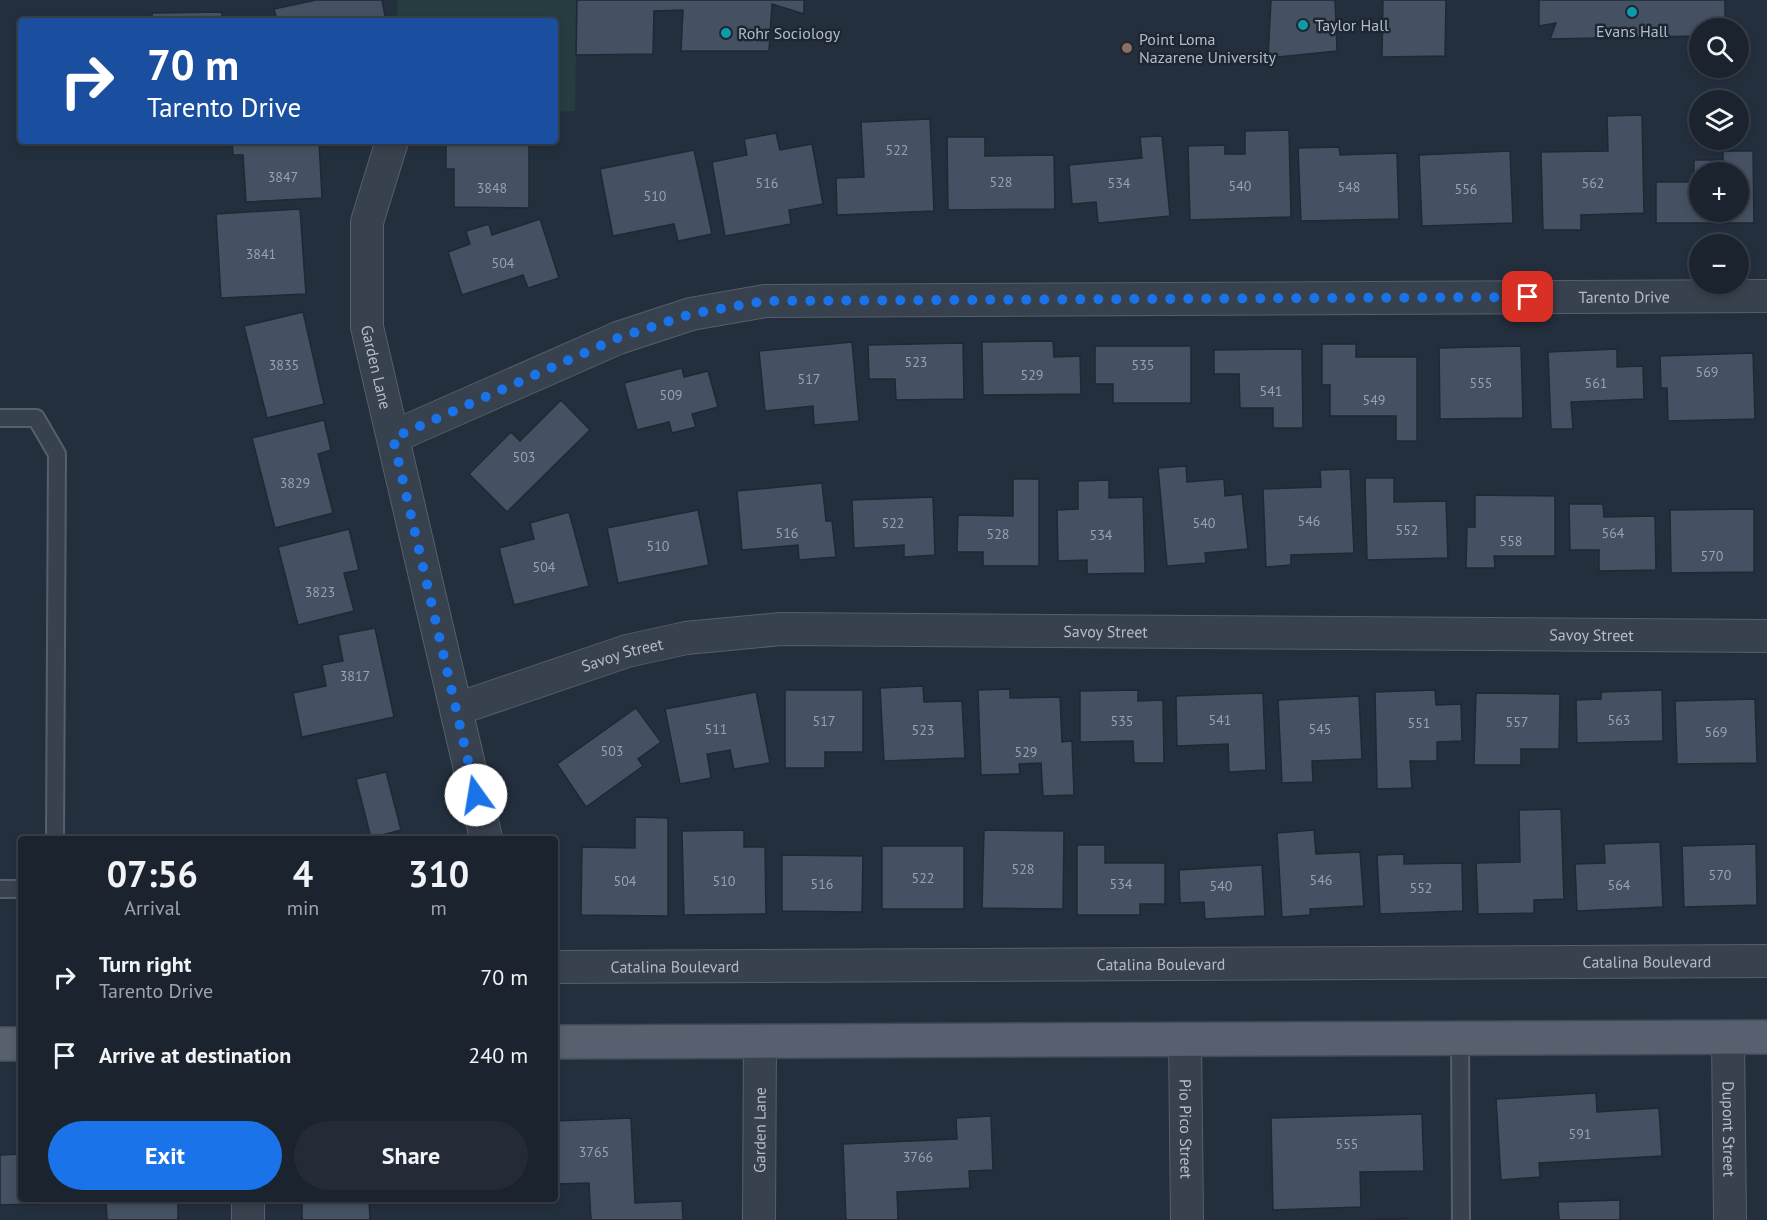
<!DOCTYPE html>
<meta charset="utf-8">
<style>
body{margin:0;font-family:"PT Sans",sans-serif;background:#242b36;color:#f1f3f6;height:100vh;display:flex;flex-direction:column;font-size:22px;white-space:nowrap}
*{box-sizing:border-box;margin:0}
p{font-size:20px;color:#a0a4aa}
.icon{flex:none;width:33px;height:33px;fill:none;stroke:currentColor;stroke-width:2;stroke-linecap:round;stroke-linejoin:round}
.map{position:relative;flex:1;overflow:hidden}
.side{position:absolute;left:18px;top:836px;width:540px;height:366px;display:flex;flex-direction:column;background:#1b232e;border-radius:6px;box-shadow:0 3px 9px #0003,0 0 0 2px #39404a}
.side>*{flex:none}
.hud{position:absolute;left:18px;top:18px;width:540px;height:126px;border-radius:6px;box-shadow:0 3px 9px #0003,0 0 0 2px #39404a;background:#1a4fa0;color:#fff;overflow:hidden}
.tools{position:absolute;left:1689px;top:18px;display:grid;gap:12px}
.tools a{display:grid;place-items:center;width:60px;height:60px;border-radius:50%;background:#1b232e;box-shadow:0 3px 9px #0003,0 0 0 2px #39404a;font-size:30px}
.pin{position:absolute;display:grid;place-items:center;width:51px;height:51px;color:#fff;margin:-26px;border-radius:12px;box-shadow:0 3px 9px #0006}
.me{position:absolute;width:66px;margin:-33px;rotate:347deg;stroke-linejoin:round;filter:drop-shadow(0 0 4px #0008)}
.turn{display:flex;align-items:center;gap:21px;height:126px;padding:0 30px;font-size:27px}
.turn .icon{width:78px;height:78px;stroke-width:2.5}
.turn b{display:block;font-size:42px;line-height:51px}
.eta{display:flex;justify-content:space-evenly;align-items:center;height:102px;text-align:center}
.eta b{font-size:36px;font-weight:800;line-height:42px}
.action{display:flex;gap:12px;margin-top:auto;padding:12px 30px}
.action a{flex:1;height:69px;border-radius:36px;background:#1a73e8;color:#fff;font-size:24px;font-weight:800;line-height:69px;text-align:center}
.action a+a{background:#242b36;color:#f1f3f6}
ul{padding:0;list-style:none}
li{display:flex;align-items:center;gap:18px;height:78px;padding:0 30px}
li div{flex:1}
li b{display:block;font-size:22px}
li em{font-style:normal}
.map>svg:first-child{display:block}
.green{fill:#263c3f}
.building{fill:#455162;stroke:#1f2835;stroke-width:1.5;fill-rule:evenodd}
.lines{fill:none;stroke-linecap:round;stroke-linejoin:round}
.lane-casing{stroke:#565f6c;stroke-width:20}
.street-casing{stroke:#565f6c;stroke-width:34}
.primary-casing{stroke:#414a57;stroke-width:36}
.lane{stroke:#38414e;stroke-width:16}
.street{stroke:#38414e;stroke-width:32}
.primary{stroke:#56606e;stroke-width:33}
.route{stroke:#1a73e8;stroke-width:10;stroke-dasharray:0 18}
.culture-dot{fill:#0f9aa8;stroke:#1d2633;stroke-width:2}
.education-dot{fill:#8d6e63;stroke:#1d2633;stroke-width:2}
.labels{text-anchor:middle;stroke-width:5;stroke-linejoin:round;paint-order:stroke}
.number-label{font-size:14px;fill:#98a1af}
.poi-label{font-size:16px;fill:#b4bcc9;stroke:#1d2633;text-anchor:start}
.street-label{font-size:16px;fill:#b4bcc9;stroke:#1d2633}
</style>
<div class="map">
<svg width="1767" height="1220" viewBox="0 0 1767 1220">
<rect width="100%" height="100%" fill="#242f3e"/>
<!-- green -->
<path class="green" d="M398,0H577L575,111L555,112V21H396Z"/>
<!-- building -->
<path class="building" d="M316,0H382L386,21H277L274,9Z
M577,0H804V14L772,4L769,51H681L683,10L654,11L653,54L576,55Z
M1271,0H1335L1337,51L1268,58Z
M1383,0H1446L1445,56L1382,57Z
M1539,0H1725V28H1700V36L1550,39L1556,23L1539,26Z
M222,12V21H152V13Z
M1642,115L1644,213L1581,215V230H1543L1541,152L1608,151L1607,116Z
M930,119L934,211L837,215L836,178L864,177L861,122Z
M1289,130L1291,217L1190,220L1188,146L1225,145V154H1245V131Z
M776,133L780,150L812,144L823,204L789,210L791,224L725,236L712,162L747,155L744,139Z
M1162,136L1170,216L1098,223L1096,202L1072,204L1069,165L1142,158L1140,137Z
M947,137H985V156L1054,155L1055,209L948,210Z
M232,141H319L322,198L246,202L243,155H233Z
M446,141H529V208L454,207V169H446Z
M1339,147L1340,155L1397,153L1399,219L1301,221L1298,148Z
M694,150L712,234L678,241L674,224L613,236L600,169Z
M1510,151L1513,223L1422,226L1419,155Z
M1723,151H1753L1754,223H1656V182H1694V160H1723ZM1700,172H1738V212H1700Z
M300,209L306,294L221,298L216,214Z
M540,219L559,278L528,288L523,275L462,295L448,252L470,244L466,231L489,224L492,235Z
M303,312L324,404L267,418L244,326Z
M1053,341L1054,357L1080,356L1081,394L983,395L982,342Z
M852,342L859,421L814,425L813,406L765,411L759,351Z
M963,343L964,399L896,400L895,379H869L868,345Z
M1322,344H1356V357H1417V441H1396V416H1330V385H1322Z
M1095,346H1191V403H1113V384H1095Z
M1521,346L1523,418L1440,419L1439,348Z
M1302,349L1303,428H1273V408H1240L1239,374H1214V350Z
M1617,349V367L1643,366L1644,399L1571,402L1573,429H1551L1548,352Z
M1753,353L1755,419L1668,421L1667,388H1661L1660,356Z
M682,368L684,377L708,371L718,407L692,414L696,427L672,433L669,422L637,430L624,383Z
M561,400L590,430L507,512L469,474L511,432L520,441Z
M324,420L331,450L318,454L333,513L275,528L252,438Z
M1186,466L1187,482L1224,479L1225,496L1242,494L1248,549L1205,553L1206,563L1167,566L1158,468Z
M1350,469L1354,553L1291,555V565L1266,567L1263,489L1321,487L1320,470Z
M1365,478H1394V502L1446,501L1448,558L1367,560Z
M1013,479H1039V566H983V552H957L958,515L1013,516Z
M1109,480V498L1143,497L1145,573L1087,574V560L1058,561L1057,510L1078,509V481Z
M822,483L826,521H832L836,557L799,560L798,545L742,550L737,491Z
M1475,495L1555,496V556H1494L1495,568H1466L1467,527H1475Z
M933,497L935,555L904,557V545L854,548L852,500Z
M1569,504H1603L1604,517L1655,516L1656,570L1599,571V550H1570Z
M1754,509V572L1671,573L1670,510Z
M698,510L709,565L618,583L607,528Z
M569,512L589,586L514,605L499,548L534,539L530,523Z
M349,529L359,570L344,573L354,611L298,625L278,547Z
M375,628L394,717L302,737L293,693L326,686L322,665L343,661L338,635Z
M923,686L924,702L962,701L965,758L884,761L880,688Z
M1010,689V698L1060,697L1062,742L1072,741L1074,795L1043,796L1041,763L1019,764L1020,774L981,775L978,690Z
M785,690H863V752H825V768H785Z
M1138,690V701L1163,700L1164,763H1134L1133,741L1080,742V691Z
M1435,690L1436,705L1461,704L1462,741L1437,742V761H1410L1412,788L1377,789L1375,692Z
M1662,690L1663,741L1577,743L1576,700L1601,699V692Z
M756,692L770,763L734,769L730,750L707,754L711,778L680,784L665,709Z
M1263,693L1266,770L1229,772L1228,744L1177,746L1176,696Z
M1476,693L1560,694L1559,749H1521V765H1474Z
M1359,696L1362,759L1312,761L1313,782L1282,783L1278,700Z
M1755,699L1757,763L1677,764L1675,701Z
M636,708L661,742L638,759L643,766L586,807L557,764Z
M386,772L401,830L371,838L356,779Z
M1561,809L1564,899L1534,900V913L1478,914L1476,863L1520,862L1519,810Z
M635,817L668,818V916L581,915L582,847L635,848Z
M744,830V847H765L766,914L684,915L682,831Z
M984,830L1064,831L1063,909L982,908Z
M1314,830L1316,854L1360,852L1364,906L1310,909V915L1282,917L1277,833Z
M1660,842L1663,907L1577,911L1575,864L1605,863L1604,844Z
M1756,844L1757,905L1684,907L1682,846Z
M1077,845H1105V863H1165V904H1140V915H1077Z
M882,846H964V909H882Z
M1404,854V864L1462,863L1463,911L1380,914L1377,855Z
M782,855L863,856L862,912L782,911Z
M1262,865L1265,916L1205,919L1204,902L1180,903L1179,870Z
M1596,1093L1597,1112L1659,1108L1662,1156L1539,1163L1540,1177L1501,1180L1496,1099Z
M1422,1114L1424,1171L1360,1172L1361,1207L1273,1210L1271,1118Z
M991,1116L993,1170L969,1171L970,1188L897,1192L898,1220H846L843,1144L957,1139L956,1118Z
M631,1118L635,1203L682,1201L683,1220H591L589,1183L555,1184V1121Z
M21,1154V1198H36V1204L0,1205V1155Z
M125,1198H178V1220H107L106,1201H125Z
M323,1198H369L370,1220H302V1202H323Z
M1620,1200V1220H1559L1558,1202Z
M1408,1218V1220H1371Z"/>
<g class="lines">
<!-- lane casing -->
<g class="lane-casing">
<path id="lane" d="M0,418H36L57,454L55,838
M0,889H21
M1460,1038L1461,1220"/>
</g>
<!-- street casing -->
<g class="street-casing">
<g id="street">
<path id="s1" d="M392,141L367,222V327L486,838"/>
<path id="s2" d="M393,437L618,338L691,314L765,301L1767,296"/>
<path id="s3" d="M457,709L627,651L686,638L781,629L1767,636"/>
<path id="s4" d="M555,967L1767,961"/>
<path id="s5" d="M1728,1037L1730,1220"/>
<path id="s6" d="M1185,1039L1187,1220"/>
<path d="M248,1198V1220"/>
<path id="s7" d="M759,1220L760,1041"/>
</g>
</g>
<!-- primary casing -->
<g class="primary-casing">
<path id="primary" d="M555,1042L1767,1037
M0,1044H21"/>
</g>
<!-- lane -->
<use href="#lane" class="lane"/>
<!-- street -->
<use href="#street" class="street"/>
<!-- primary -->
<use href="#primary" class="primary"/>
</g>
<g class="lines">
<!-- route -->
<path class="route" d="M476,795L393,438L618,338L691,314L765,301L1528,297"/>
</g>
<!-- markers -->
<g class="culture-dot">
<circle cx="1632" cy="12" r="6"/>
<circle cx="1303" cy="25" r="6"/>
<circle cx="726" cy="33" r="6"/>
</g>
<circle class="education-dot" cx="1127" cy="48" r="6"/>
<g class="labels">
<!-- number labels -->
<g class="number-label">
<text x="897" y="155">522</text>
<text x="283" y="182">3847</text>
<text x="1001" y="187">528</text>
<text x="767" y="188">516</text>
<text x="1119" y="188">534</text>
<text x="1593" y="188">562</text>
<text x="1240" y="191">540</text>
<text x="1349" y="192">548</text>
<text x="492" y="193">3848</text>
<text x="1466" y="194">556</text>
<text x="655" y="201">510</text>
<text x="261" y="259">3841</text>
<text x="503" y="268">504</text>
<text x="916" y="367">523</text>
<text x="284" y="370">3835</text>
<text x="1143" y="370">535</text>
<text x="1707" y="377">569</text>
<text x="1032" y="380">529</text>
<text x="809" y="384">517</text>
<text x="1481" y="388">555</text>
<text x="1596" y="388">561</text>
<text x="1271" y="396">541</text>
<text x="671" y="400">509</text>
<text x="1374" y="405">549</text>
<text x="524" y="462">503</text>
<text x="295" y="488">3829</text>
<text x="1309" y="526">546</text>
<text x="893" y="528">522</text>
<text x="1204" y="528">540</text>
<text x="1407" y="535">552</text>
<text x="787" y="538">516</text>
<text x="1613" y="538">564</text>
<text x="998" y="539">528</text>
<text x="1101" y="540">534</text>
<text x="1511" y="546">558</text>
<text x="658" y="551">510</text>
<text x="1712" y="561">570</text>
<text x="544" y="572">504</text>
<text x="320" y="597">3823</text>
<text x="355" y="681">3817</text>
<text x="1220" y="725">541</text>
<text x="1619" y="725">563</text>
<text x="824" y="726">517</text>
<text x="1122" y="726">535</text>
<text x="1517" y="727">557</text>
<text x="1419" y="728">551</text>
<text x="716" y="734">511</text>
<text x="1320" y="734">545</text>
<text x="923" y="735">523</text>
<text x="1716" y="737">569</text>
<text x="612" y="756">503</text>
<text x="1026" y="757">529</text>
<text x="1023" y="874">528</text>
<text x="1720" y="880">570</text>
<text x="923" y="883">522</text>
<text x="1321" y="885">546</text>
<text x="625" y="886">504</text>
<text x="724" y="886">510</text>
<text x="822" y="889">516</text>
<text x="1121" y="889">534</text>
<text x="1619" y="890">564</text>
<text x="1221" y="891">540</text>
<text x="1421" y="893">552</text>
<text x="1580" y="1139">591</text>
<text x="1347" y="1149">555</text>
<text x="594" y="1157">3765</text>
<text x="918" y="1162">3766</text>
</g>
<!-- poi labels -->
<g class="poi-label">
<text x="1315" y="31">Taylor Hall</text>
<text x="1632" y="37" text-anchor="middle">Evans Hall</text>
<text x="738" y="39">Rohr Sociology</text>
<text x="1139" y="45">Point Loma<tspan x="1139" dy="18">Nazarene University</tspan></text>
</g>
<!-- street labels -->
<g class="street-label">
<text dy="6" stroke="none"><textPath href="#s2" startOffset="1257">Tarento Drive</textPath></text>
<text dy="6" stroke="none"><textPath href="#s1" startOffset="231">Garden Lane</textPath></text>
<text dy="6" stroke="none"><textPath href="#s3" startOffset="660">Savoy Street</textPath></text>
<text dy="6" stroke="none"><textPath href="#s3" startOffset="1146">Savoy Street</textPath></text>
<text dy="6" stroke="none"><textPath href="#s3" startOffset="174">Savoy Street</textPath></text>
<text dy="6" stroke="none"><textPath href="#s4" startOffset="1092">Catalina Boulevard</textPath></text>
<text dy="6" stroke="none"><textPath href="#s4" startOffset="606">Catalina Boulevard</textPath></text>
<text dy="6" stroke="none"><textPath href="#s4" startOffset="120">Catalina Boulevard</textPath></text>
<text dy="6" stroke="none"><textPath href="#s5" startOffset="92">Dupont Street</textPath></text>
<text dy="6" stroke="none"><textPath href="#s7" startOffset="90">Garden Lane</textPath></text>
<text dy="6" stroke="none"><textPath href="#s6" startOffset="90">Pio Pico Street</textPath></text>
</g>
</g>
</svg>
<div class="tools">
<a><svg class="icon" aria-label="search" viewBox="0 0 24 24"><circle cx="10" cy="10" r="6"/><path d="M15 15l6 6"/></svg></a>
<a><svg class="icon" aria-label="layers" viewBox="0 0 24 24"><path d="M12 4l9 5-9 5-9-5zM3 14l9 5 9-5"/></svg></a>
<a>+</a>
<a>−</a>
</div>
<div class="pin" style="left:1528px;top:297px;background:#d93025"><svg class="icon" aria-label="arrive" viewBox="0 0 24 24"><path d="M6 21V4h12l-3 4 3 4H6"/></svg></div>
<svg class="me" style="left:476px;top:795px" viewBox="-20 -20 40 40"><circle r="19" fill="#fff"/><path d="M0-13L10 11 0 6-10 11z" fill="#1a73e8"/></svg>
<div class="hud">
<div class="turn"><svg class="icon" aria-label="right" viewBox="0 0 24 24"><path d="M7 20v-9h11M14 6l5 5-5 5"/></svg><div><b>70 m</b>Tarento Drive</div></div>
</div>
<section class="side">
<div class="eta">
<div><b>07:56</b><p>Arrival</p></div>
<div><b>4</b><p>min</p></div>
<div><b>310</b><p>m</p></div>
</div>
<ul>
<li><svg class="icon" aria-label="right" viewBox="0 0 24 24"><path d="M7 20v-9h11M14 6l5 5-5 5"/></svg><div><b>Turn right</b><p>Tarento Drive</p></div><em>70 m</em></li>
<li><svg class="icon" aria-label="arrive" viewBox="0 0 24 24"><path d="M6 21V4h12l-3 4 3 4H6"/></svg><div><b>Arrive at destination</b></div><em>240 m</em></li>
</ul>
<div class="action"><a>Exit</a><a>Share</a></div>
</section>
</div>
